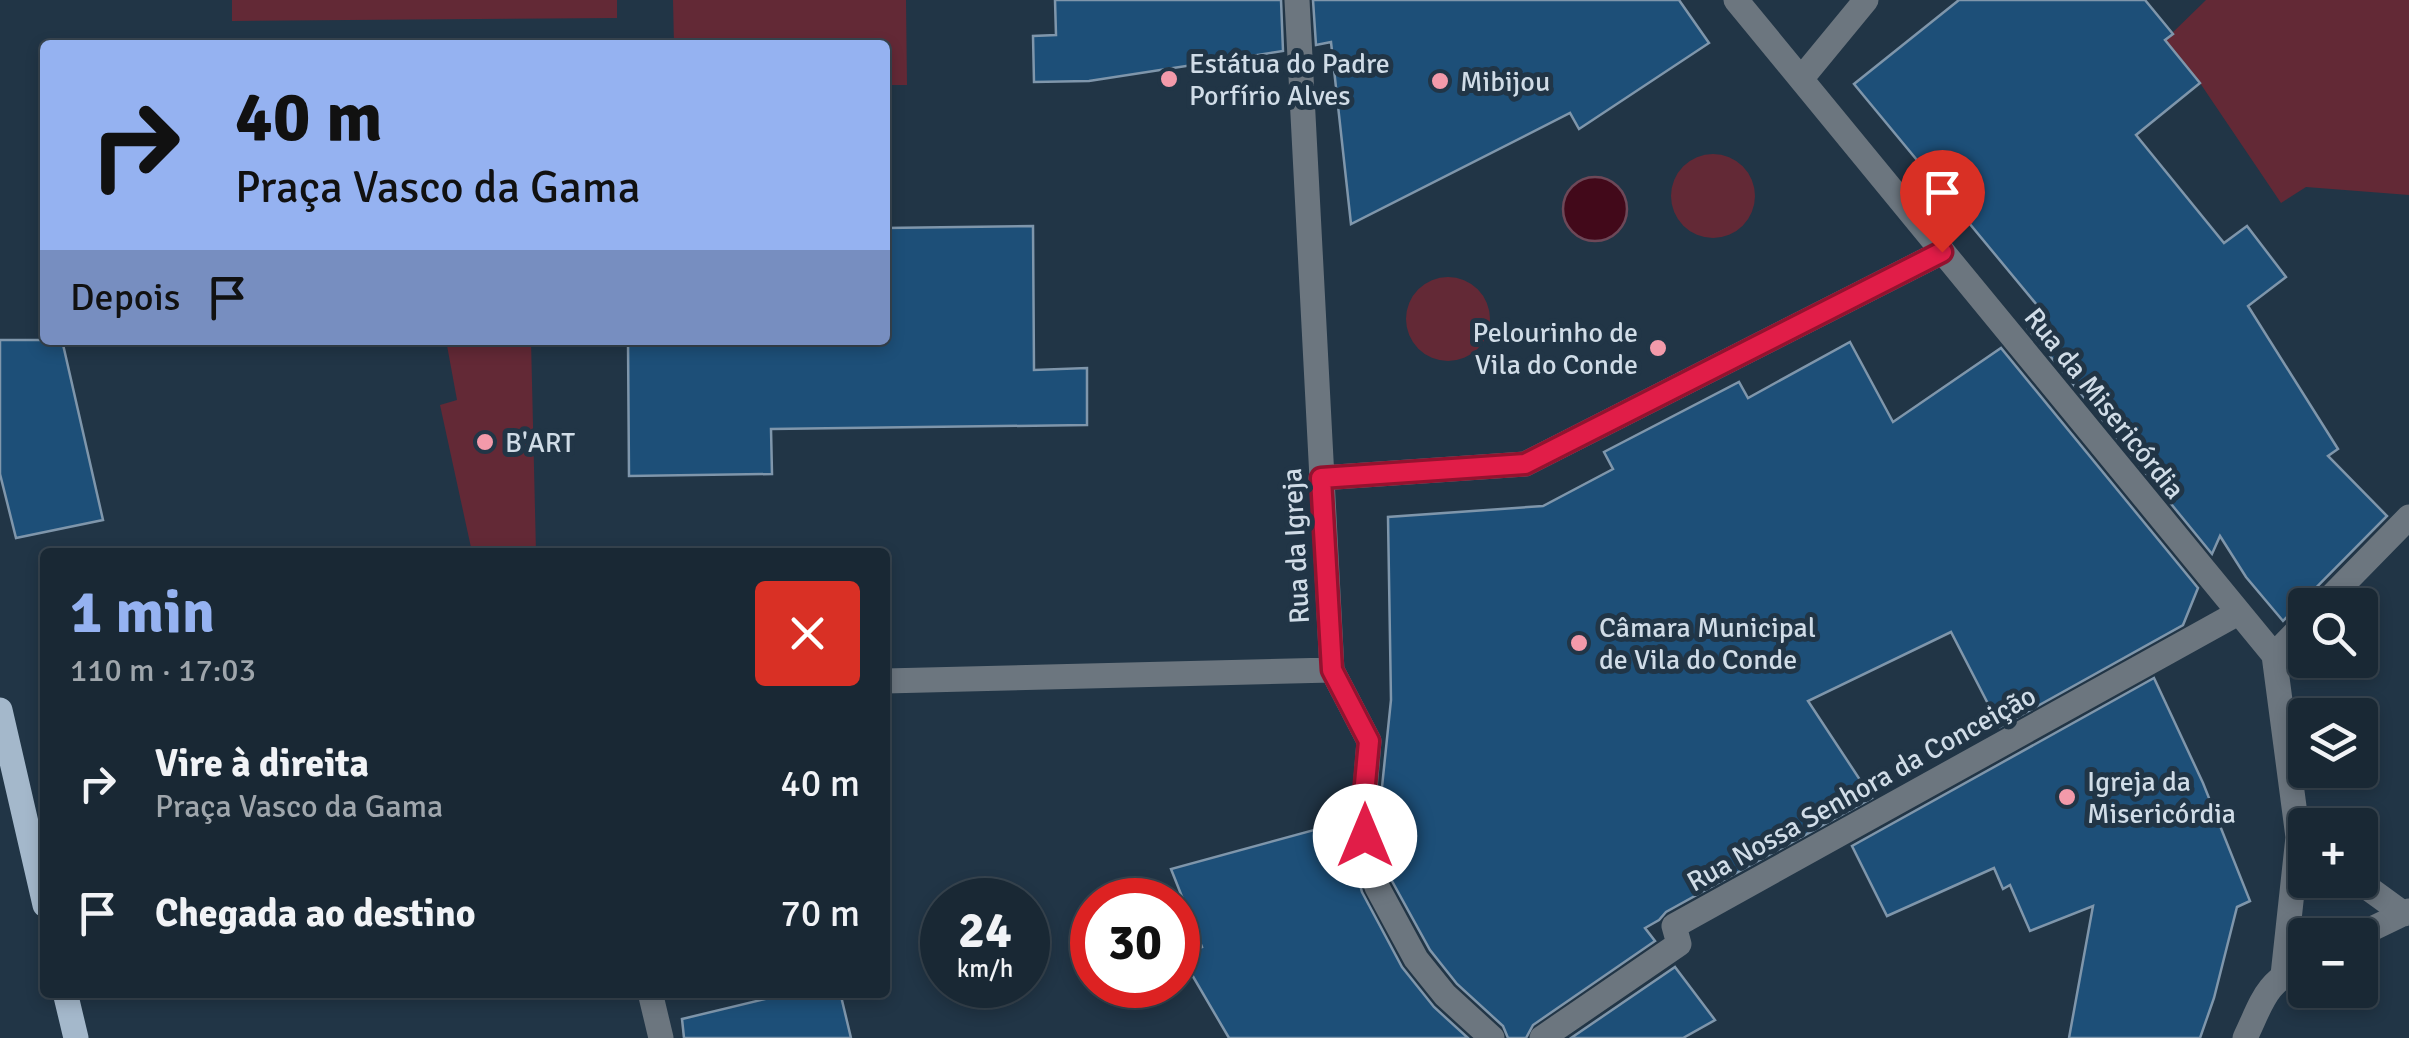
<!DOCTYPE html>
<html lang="pt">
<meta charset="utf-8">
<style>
body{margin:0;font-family:Signika,sans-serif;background:#263440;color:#f1f3f6;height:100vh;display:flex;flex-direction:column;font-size:38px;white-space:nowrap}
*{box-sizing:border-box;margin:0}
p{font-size:32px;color:#9fa6ac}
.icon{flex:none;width:55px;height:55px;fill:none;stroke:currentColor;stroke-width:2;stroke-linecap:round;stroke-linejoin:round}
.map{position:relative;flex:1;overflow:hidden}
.side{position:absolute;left:40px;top:548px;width:850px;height:450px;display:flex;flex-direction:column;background:#192834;border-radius:10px;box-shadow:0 5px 15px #0003,0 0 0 2px #37444f}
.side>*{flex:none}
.hud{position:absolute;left:40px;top:40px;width:850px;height:305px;border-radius:10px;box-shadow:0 5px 15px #0003,0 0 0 2px #37444f;background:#95b2f1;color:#111;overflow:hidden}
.controls{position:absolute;left:2288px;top:588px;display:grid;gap:20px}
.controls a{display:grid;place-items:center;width:90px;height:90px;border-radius:10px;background:#192834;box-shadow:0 5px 15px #0003,0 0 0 2px #37444f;font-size:50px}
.speed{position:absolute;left:920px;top:878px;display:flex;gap:20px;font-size:50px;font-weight:700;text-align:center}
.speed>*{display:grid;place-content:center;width:130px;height:130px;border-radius:50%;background:#192834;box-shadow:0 5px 15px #0003,0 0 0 2px #37444f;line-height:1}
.speed small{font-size:25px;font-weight:400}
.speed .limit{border:15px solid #d22;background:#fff;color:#111}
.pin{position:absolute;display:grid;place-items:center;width:85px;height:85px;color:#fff;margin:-102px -42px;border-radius:50% 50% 50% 0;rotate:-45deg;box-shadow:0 0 10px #0007}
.pin .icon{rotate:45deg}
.me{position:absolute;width:110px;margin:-55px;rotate:0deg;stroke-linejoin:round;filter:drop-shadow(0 0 8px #0008)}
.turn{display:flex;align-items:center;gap:35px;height:210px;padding:0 30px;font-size:45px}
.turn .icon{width:130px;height:130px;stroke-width:2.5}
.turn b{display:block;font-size:70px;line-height:85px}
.then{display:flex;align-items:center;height:95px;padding:0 30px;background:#0003;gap:20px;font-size:38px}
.round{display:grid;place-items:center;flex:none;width:105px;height:105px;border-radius:10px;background:#263440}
.overview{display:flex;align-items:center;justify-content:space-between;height:170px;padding:0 30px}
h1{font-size:60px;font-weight:700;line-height:75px;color:#95b2f1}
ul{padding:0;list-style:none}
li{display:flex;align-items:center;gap:30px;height:130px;padding:0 30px}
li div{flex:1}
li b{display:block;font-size:38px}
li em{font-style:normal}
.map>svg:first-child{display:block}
.green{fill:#632936}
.water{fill:#42091a;stroke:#6d4858;stroke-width:2.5}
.building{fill:#1d4f78;stroke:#7f96ab;stroke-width:2.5}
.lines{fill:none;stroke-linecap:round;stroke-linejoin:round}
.minor{stroke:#6c767f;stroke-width:25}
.major{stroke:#a4b8cb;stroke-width:25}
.route-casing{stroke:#92132f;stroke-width:25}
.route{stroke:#e11d48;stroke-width:18}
.poi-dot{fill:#f39aaa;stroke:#213546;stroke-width:4}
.labels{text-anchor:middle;stroke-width:10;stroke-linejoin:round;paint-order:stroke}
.poi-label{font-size:28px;fill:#d0dce7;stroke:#213546;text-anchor:start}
.street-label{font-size:28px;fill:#d0dce7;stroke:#213546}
</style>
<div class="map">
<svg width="2409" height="1038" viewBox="0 0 2409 1038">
<rect width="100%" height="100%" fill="#213546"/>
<path class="green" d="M 232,0 L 617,0 L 617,18 L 232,21 Z
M 673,0 L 906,0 L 907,85 L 885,85 L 885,45 L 674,45 Z
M 2206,0 L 2409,0 L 2409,195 L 2306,187 L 2281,203 L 2200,83 L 2165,40 Z
M1671 196a42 42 0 1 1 84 0a42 42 0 1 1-84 0Z
M1406 319a42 42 0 1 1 84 0a42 42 0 1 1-84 0Z
M 446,340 L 531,340 L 536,552 L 472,552 L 440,405 L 457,400 Z"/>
<path class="water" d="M1563 209a32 32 0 1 1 64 0a32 32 0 1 1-64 0Z"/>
<path class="building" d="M 1055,0 L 1281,0 L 1283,51 L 1089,81 L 1034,82 L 1033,36 L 1056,35 Z
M 1313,0 L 1679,0 L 1709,43 L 1579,129 L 1570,113 L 1351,224 L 1331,42 L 1316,45 Z
M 1959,0 L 2145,0 L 2173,34 L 2165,40 L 2200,83 L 2136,135 L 2224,243 L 2247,226 L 2286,277 L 2248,306 L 2338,449 L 2328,456 L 2387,516 L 2283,621 L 2246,577 L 2220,536 L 2212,554 L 2028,329 L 2046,316 L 1854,84 Z
M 1033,226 L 1034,370 L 1087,368 L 1087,425 L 771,429 L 772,474 L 629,476 L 628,340 L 885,340 L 885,228 Z
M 0,340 L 62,340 L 103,520 L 16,538 L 0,474 Z
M 1850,342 L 1893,422 L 2001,348 L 2198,588 L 2183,625 L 2000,727 L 1951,632 L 1808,701 L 1872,798 L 1666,912 L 1659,920 L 1645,928 L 1655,941 L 1533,1025 L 1526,1038 L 1508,1038 L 1503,1026 L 1457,984 L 1430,950 L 1392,881 L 1384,853 L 1379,816 L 1391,700 L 1388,517 L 1543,506 L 1613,469 L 1604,452 L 1739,382 L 1748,398 Z
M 2154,678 L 2203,783 L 2250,901 L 2237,907 L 2214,998 L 2200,1038 L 2069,1038 L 2093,906 L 2030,931 L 2010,885 L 2003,889 L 1994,868 L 1887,916 L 1852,846 Z
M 1347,821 L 1352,858 L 1362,892 L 1402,967 L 1434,1007 L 1468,1038 L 1229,1038 L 1181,956 L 1202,947 L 1171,869 Z
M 1675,967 L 1715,1020 L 1683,1038 L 1571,1038 Z
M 794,992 L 840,992 L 851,1038 L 684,1038 L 682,1019 Z"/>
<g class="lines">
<path class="minor" d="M 1297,0 L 1332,670 L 1369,741 L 1363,816 L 1368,856 L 1377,887 L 1416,959 L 1445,995 L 1492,1038
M 1736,0 L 2274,655 L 2298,837 L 2283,975
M 1801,79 L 1866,0
M 1321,478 L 1525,464 L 1942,252
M 2323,605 L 2409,517
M 2274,655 L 2305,623
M 885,681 L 1332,670
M 2357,880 L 2404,914
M 2359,935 L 2409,911
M 650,992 L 661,1038
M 1542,1038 L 1679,944 L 1674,926 L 2238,613
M 2245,1038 C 2264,998 2264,985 2305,962"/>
<path class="major" d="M 0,710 L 45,905
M 65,992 L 76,1038"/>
</g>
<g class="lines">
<defs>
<path id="route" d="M 1365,836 L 1362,816 L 1369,741 L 1332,670 L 1321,478 L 1525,464 L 1942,252"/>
</defs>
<use href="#route" class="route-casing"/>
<use href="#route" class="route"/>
</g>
<g class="poi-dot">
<circle cx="1169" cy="79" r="10"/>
<circle cx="1440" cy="81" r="10"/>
<circle cx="1658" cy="348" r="10"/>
<circle cx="485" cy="442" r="10"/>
<circle cx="1579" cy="643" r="10"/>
<circle cx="2067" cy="797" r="10"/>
</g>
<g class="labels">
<g class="poi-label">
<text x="1189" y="73">Estátua do Padre<tspan x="1189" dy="32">Porfírio Alves</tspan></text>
<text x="1460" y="91">Mibijou</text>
<text x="1638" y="342" text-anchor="end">Pelourinho de<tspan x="1638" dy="32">Vila do Conde</tspan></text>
<text x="505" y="452">B'ART</text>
<text x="1599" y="637">Câmara Municipal<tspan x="1599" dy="32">de Vila do Conde</tspan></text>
<text x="2087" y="791">Igreja da<tspan x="2087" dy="32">Misericórdia</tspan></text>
</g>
<g class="street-label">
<text transform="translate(2105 403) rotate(51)" y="10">Rua da Misericórdia</text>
<text transform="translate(1295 546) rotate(-93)" y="10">Rua da Igreja</text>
<text transform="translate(1861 788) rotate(-29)" y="10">Rua Nossa Senhora da Conceição</text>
</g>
</g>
</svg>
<div class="controls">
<a><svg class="icon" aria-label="search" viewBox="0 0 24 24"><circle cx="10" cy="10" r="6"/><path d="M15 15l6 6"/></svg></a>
<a><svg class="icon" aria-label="layers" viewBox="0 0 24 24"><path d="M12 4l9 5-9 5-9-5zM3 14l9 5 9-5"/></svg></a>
<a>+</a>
<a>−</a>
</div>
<div class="speed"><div>24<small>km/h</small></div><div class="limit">30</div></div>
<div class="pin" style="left:1942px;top:252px;background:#d93025"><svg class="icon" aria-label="arrive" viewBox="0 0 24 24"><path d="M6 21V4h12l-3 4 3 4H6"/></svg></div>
<svg class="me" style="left:1365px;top:836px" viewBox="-20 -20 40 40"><circle r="19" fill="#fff"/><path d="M0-13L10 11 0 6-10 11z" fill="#e11d48"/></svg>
<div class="hud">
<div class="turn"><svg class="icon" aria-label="right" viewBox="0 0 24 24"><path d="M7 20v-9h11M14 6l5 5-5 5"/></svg><div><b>40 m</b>Praça Vasco da Gama</div></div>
<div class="then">Depois<svg class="icon" aria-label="arrive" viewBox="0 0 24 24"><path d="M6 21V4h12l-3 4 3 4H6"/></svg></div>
</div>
<section class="side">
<div class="overview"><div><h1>1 min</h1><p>110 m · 17:03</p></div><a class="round" style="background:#d93025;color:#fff"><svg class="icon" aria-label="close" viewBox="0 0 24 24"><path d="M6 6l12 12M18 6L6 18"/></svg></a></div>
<ul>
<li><svg class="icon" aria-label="right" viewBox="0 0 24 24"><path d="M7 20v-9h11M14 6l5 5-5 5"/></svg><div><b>Vire à direita</b><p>Praça Vasco da Gama</p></div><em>40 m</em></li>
<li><svg class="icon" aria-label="arrive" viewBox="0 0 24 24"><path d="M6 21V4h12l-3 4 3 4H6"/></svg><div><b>Chegada ao destino</b></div><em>70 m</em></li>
</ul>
</section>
</div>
